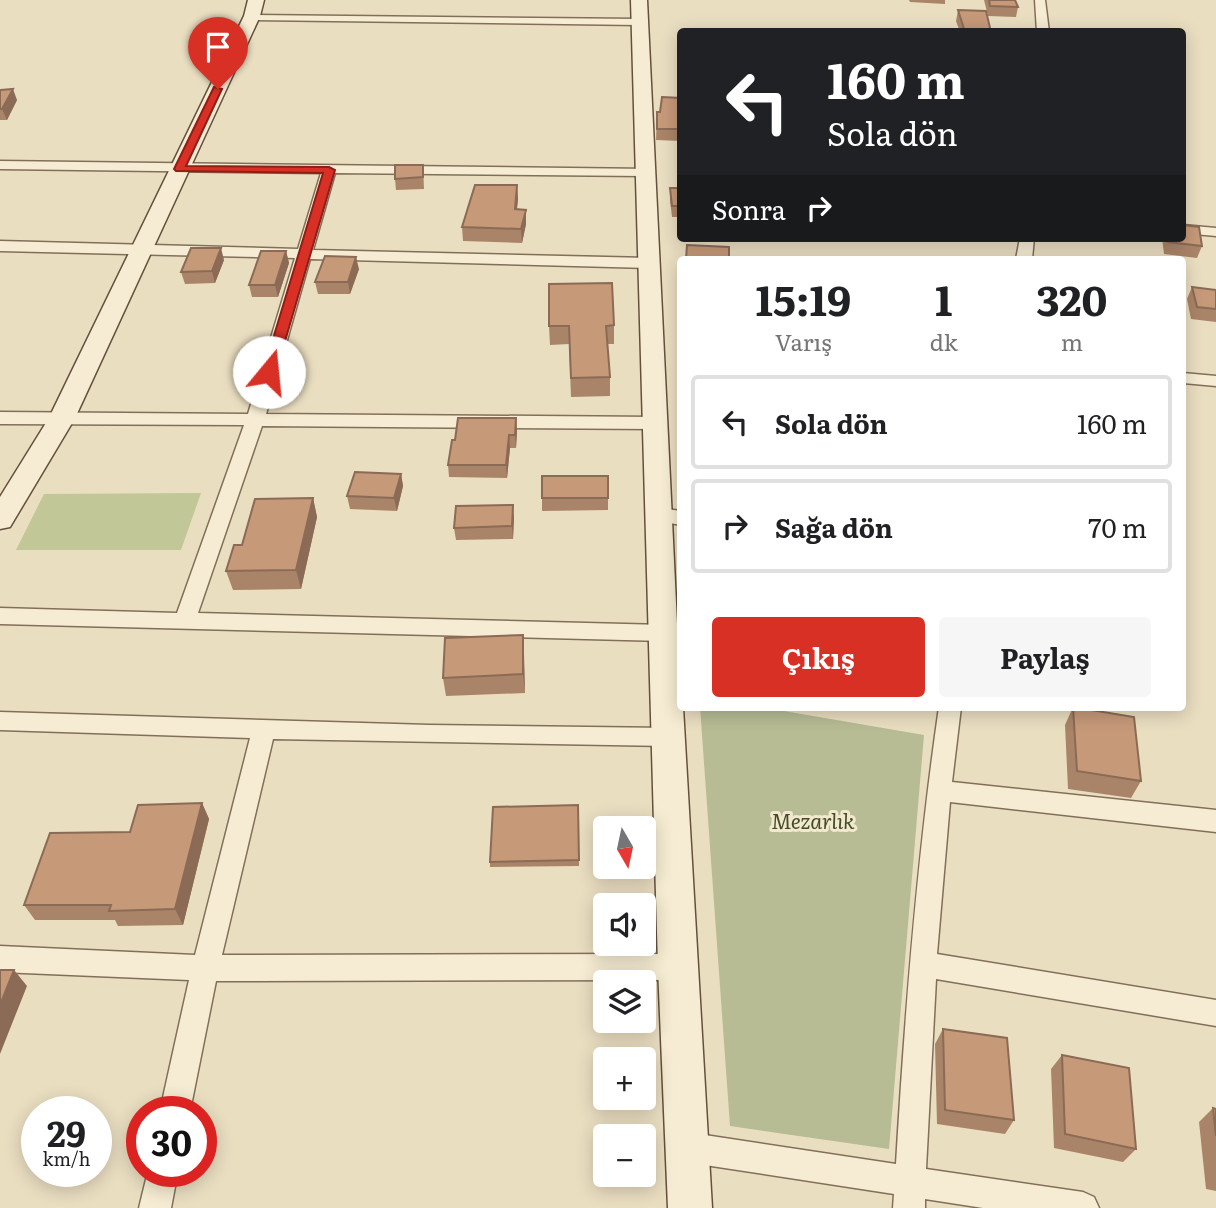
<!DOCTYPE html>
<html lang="tr">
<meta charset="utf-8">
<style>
body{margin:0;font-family:Literata,serif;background:#f6f6f6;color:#202124;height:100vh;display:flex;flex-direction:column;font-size:26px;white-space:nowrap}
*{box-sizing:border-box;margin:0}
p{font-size:23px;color:#757577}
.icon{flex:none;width:38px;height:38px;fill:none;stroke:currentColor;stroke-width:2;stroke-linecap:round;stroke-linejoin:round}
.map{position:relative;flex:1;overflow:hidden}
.panel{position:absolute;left:677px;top:256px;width:509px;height:455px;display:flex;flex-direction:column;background:#fff;border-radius:7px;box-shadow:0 4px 18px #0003}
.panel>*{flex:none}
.banner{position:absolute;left:677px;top:28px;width:509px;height:214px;border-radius:7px;box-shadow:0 4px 18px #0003;background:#202124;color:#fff;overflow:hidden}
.needle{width:46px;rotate:171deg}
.buttons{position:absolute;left:593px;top:816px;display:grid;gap:14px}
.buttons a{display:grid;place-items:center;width:63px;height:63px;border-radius:7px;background:#fff;box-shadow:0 4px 18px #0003;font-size:35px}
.speed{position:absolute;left:21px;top:1096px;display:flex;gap:14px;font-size:35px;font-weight:700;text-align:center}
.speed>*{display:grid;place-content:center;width:91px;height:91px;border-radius:50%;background:#fff;box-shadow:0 4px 18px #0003;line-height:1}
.speed small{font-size:18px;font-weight:400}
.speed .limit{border:10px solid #d22;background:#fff;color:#111}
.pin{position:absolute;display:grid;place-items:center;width:60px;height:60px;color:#fff;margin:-72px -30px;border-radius:50% 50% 50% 0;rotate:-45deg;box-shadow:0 0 7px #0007}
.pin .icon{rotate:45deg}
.me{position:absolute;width:77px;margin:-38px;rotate:17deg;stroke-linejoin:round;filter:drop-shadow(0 0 5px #0008)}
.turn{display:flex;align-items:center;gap:24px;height:147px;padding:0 35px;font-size:32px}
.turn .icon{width:91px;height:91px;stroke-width:2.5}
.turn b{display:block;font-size:49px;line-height:60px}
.then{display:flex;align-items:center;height:66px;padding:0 35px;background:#0003;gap:14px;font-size:26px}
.eta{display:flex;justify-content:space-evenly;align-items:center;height:119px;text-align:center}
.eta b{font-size:42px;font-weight:700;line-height:49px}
.action{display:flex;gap:14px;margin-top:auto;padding:14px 35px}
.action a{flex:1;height:80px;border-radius:7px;background:#d93025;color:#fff;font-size:28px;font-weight:700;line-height:80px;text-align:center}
.action a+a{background:#f6f6f6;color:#202124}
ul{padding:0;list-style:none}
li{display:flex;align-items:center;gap:21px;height:94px;margin:0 14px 10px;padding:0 21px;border:4px solid #e0e0e0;border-radius:7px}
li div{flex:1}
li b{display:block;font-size:26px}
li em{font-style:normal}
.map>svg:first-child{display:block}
.green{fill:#c1c796}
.cemetery{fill:#b7bc95}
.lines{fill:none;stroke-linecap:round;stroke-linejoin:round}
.street-casing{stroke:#826f5a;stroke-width:3}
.secondary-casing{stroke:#64513d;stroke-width:3}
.street{fill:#f6ecd3;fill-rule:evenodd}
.secondary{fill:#f6ecd3;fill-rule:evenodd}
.wall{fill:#aa8468}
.shaded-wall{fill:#8b6b55}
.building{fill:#c69979;stroke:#8b6b55;stroke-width:2}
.route{fill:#d93025;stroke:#8d1f18;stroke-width:2}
.labels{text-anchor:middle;stroke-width:6;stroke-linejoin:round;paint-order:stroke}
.park-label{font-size:21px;font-style:italic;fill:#434e25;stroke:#f2e8d0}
</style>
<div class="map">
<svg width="1216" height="1208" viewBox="0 0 1216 1208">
<rect width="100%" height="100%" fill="#eadec1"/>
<path class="green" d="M 201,493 L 181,550 L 16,550 L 44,494 Z"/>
<path class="cemetery" d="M 700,707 L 760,707 L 924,735 L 889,1149 L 730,1126 Z"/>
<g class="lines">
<defs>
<path id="street" d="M 1035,0 L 1045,0 L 1049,32 L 1037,32 Z
M 252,15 L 639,19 L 645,22 L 639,25 L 248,20 L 246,18 Z
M 0,161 L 650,169 L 652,172 L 645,176 L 335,173 L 313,250 L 649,258 L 657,263 L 649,268 L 310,259 L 266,414 L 655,417 L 664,423 L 655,429 L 262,426 L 198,613 L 664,625 L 672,627 L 675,633 L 672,639 L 664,641 L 0,624 L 0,608 L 177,613 L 244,425 L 0,424 L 0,412 L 248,414 L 295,258 L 0,251 L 0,241 L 298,249 L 321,173 L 0,169 Z
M 1183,225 L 1216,228 L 1216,236 L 1183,233 Z
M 1020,238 L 1034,238 L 1032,259 L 1016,259 Z
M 1183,373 L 1216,376 L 1216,386 L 1183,383 Z
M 659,508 L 681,511 L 681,525 L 652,520 L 649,515 L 652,510 Z
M 939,707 L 961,707 L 952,782 L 1216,810 L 1216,832 L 950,802 L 937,954 L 1216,1000 L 1216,1026 L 936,979 L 926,1169 L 1083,1192 L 1094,1197 L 1099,1208 L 983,1208 L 925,1199 L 925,1208 L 893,1208 L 894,1194 L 685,1162 L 674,1158 L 670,1147 L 674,1136 L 685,1132 L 896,1164 C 905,1011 917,858 939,707 Z
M 0,712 L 429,725 L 668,728 L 676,730 L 680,737 L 676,744 L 668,746 L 273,739 L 222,955 L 677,954 L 687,958 L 691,967 L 687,976 L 677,980 L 216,981 L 190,1111 L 160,1111 L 189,980 L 0,972 L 0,946 L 195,955 L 250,738 L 0,730 Z
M 148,1171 L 178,1171 L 171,1208 L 139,1208 Z"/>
<path id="secondary" d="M 248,0 L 264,0 L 260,16 L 75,418 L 10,527 L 0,529 L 0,497 L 49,418 L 244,16 Z
M 631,0 L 647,0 L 681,707 L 683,707 L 712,1208 L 668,1208 L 658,967 Z"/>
</defs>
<use href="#street" class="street-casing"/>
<use href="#secondary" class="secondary-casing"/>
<use href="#street" class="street"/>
<use href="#secondary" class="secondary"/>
</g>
<path class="wall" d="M 909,0 L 945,0 L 945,4 L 910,2 Z
M 984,0 L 1015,0 L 1018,7 L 1016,17 L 988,16 Z
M 958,10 L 991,32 L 960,32 L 956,21 Z
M 0,90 L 17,100 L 7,120 L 0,120 Z
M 681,98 L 681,141 L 656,140 L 657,112 L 660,112 Z
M 423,165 L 424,189 L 396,190 L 395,179 Z
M 517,185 L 518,199 L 517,210 L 526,224 L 522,243 L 463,241 L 462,227 Z
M 670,188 L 681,188 L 681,217 L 672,217 L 670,200 Z
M 1162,238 L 1183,238 L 1202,246 L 1197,258 L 1164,254 Z
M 286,251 L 289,263 L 278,297 L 252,297 L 249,285 Z
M 224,260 L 215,283 L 185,284 L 181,272 Z
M 359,269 L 350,294 L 318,294 L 315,282 Z
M 1192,287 L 1216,290 L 1216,322 L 1191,319 L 1187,299 Z
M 614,325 L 614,344 L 607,344 L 610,377 L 610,396 L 571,397 L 569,344 L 550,345 L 549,326 Z
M 516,418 L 517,431 L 516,448 L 510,448 L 507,478 L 449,477 L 448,465 L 455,440 Z
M 401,474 L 403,486 L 397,511 L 350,509 L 347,496 Z
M 608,476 L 608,510 L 542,511 L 542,498 Z
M 313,498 L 317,517 L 301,589 L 233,590 L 226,571 L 242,545 Z
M 514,517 L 513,539 L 456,540 L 454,528 Z
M 523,635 L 525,693 L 446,696 L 443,678 Z
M 1073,707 L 1141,781 L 1131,798 L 1068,789 L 1065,725 Z
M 202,803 L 209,819 L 183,925 L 118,926 L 115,920 L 35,920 L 24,905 L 130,832 Z
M 578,805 L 579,866 L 490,867 L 490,862 Z
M 943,1029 L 1014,1120 L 1005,1134 L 937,1124 L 935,1044 Z
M 1062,1055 L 1136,1149 L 1123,1162 L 1054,1148 L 1051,1069 Z
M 1213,1108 L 1216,1109 L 1216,1191 L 1206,1189 L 1199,1122 Z"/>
<path class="shaded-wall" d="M 13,89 L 17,100 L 7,120 L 2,109 Z
M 517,185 L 518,199 L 515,223 L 515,209 Z
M 526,210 L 526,224 L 522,243 L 521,229 Z
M 221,248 L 224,260 L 215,283 L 212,271 Z
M 286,251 L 289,263 L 278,297 L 275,285 Z
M 356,257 L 359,269 L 350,294 L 348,282 Z
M 516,418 L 517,431 L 516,448 L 515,435 Z
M 509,435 L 510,448 L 507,478 L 506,465 Z
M 401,474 L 403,486 L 397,511 L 394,498 Z
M 313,498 L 317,517 L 301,589 L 296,570 Z
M 513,505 L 514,517 L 513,539 L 512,526 Z
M 523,635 L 524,653 L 525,693 L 523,674 Z
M 202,803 L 209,819 L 183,925 L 175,909 Z
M 14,970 L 27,986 L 0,1054 L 0,1005 Z"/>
<path class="building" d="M 989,0 L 1015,0 L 1018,7 L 990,6 Z
M 958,10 L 986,11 L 991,32 L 965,32 Z
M 13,89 L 2,109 L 0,109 L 0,90 Z
M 662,97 L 681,98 L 681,129 L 657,129 L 657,112 L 660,112 Z
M 395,165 L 423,165 L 423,177 L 395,179 Z
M 475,185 L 517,185 L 515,209 L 526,210 L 521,229 L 462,227 Z
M 670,188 L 681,188 L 681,206 L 672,206 Z
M 1183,225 L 1199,227 L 1202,246 L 1168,242 L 1168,238 L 1183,238 Z
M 687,245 L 729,247 L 729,259 L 686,259 Z
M 191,248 L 221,248 L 212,271 L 181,272 Z
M 261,251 L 286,251 L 275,285 L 249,285 Z
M 325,256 L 356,257 L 348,282 L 315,282 Z
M 612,283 L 614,325 L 606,326 L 610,377 L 571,378 L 569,326 L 549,326 L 549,284 Z
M 1192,287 L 1216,290 L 1216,309 L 1197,307 Z
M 458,418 L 516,418 L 515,435 L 509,435 L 506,465 L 448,465 L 452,440 L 455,440 Z
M 355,472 L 401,474 L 394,498 L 347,496 Z
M 542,476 L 608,476 L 608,498 L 542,498 Z
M 313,498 L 296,570 L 226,571 L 234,545 L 242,545 L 255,499 Z
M 513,505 L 512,526 L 454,528 L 456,506 Z
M 523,635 L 523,674 L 443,678 L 445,638 Z
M 1073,707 L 1134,717 L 1141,781 L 1077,771 Z
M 202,803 L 175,909 L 109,911 L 111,905 L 24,905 L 50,833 L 130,832 L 138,805 Z
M 578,805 L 579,860 L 490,862 L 493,807 Z
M 0,970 L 14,970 L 0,1005 Z
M 943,1029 L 1007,1038 L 1014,1120 L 945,1110 Z
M 1062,1055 L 1129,1068 L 1136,1149 L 1065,1134 Z
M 1213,1108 L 1216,1109 L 1216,1136 Z"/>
<path class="route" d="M 214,87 L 222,89 L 186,166 L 329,167 L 335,170 L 276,372 L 269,376 L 263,372 L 323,173 L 176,171 L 174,169 Z"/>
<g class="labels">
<g class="park-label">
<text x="813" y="829">Mezarlık</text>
</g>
</g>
</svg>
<div class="buttons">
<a><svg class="needle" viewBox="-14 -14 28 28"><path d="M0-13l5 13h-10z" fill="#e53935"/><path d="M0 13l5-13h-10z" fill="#757577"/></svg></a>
<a><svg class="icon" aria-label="sound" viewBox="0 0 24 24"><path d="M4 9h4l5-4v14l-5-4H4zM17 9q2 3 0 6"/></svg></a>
<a><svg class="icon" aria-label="layers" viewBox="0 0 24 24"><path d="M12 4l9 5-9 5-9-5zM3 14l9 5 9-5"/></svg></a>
<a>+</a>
<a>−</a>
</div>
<div class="speed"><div>29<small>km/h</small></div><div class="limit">30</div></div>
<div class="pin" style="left:218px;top:89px;background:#d93025"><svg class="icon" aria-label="arrive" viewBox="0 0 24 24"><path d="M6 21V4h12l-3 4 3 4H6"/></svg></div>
<svg class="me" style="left:269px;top:372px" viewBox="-20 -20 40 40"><circle r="19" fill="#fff"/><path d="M0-13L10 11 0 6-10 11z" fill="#d93025"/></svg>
<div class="banner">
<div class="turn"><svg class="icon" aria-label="left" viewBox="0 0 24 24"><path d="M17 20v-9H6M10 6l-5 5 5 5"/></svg><div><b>160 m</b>Sola dön</div></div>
<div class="then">Sonra<svg class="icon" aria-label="right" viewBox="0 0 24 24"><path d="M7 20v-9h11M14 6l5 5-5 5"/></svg></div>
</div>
<section class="panel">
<div class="eta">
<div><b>15:19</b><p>Varış</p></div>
<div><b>1</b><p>dk</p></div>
<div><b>320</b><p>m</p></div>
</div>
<ul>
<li><svg class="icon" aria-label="left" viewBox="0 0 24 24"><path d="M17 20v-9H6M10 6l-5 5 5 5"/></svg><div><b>Sola dön</b></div><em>160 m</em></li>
<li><svg class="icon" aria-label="right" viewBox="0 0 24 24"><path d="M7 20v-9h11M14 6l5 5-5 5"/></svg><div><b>Sağa dön</b></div><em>70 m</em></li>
</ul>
<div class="action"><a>Çıkış</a><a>Paylaş</a></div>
</section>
</div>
